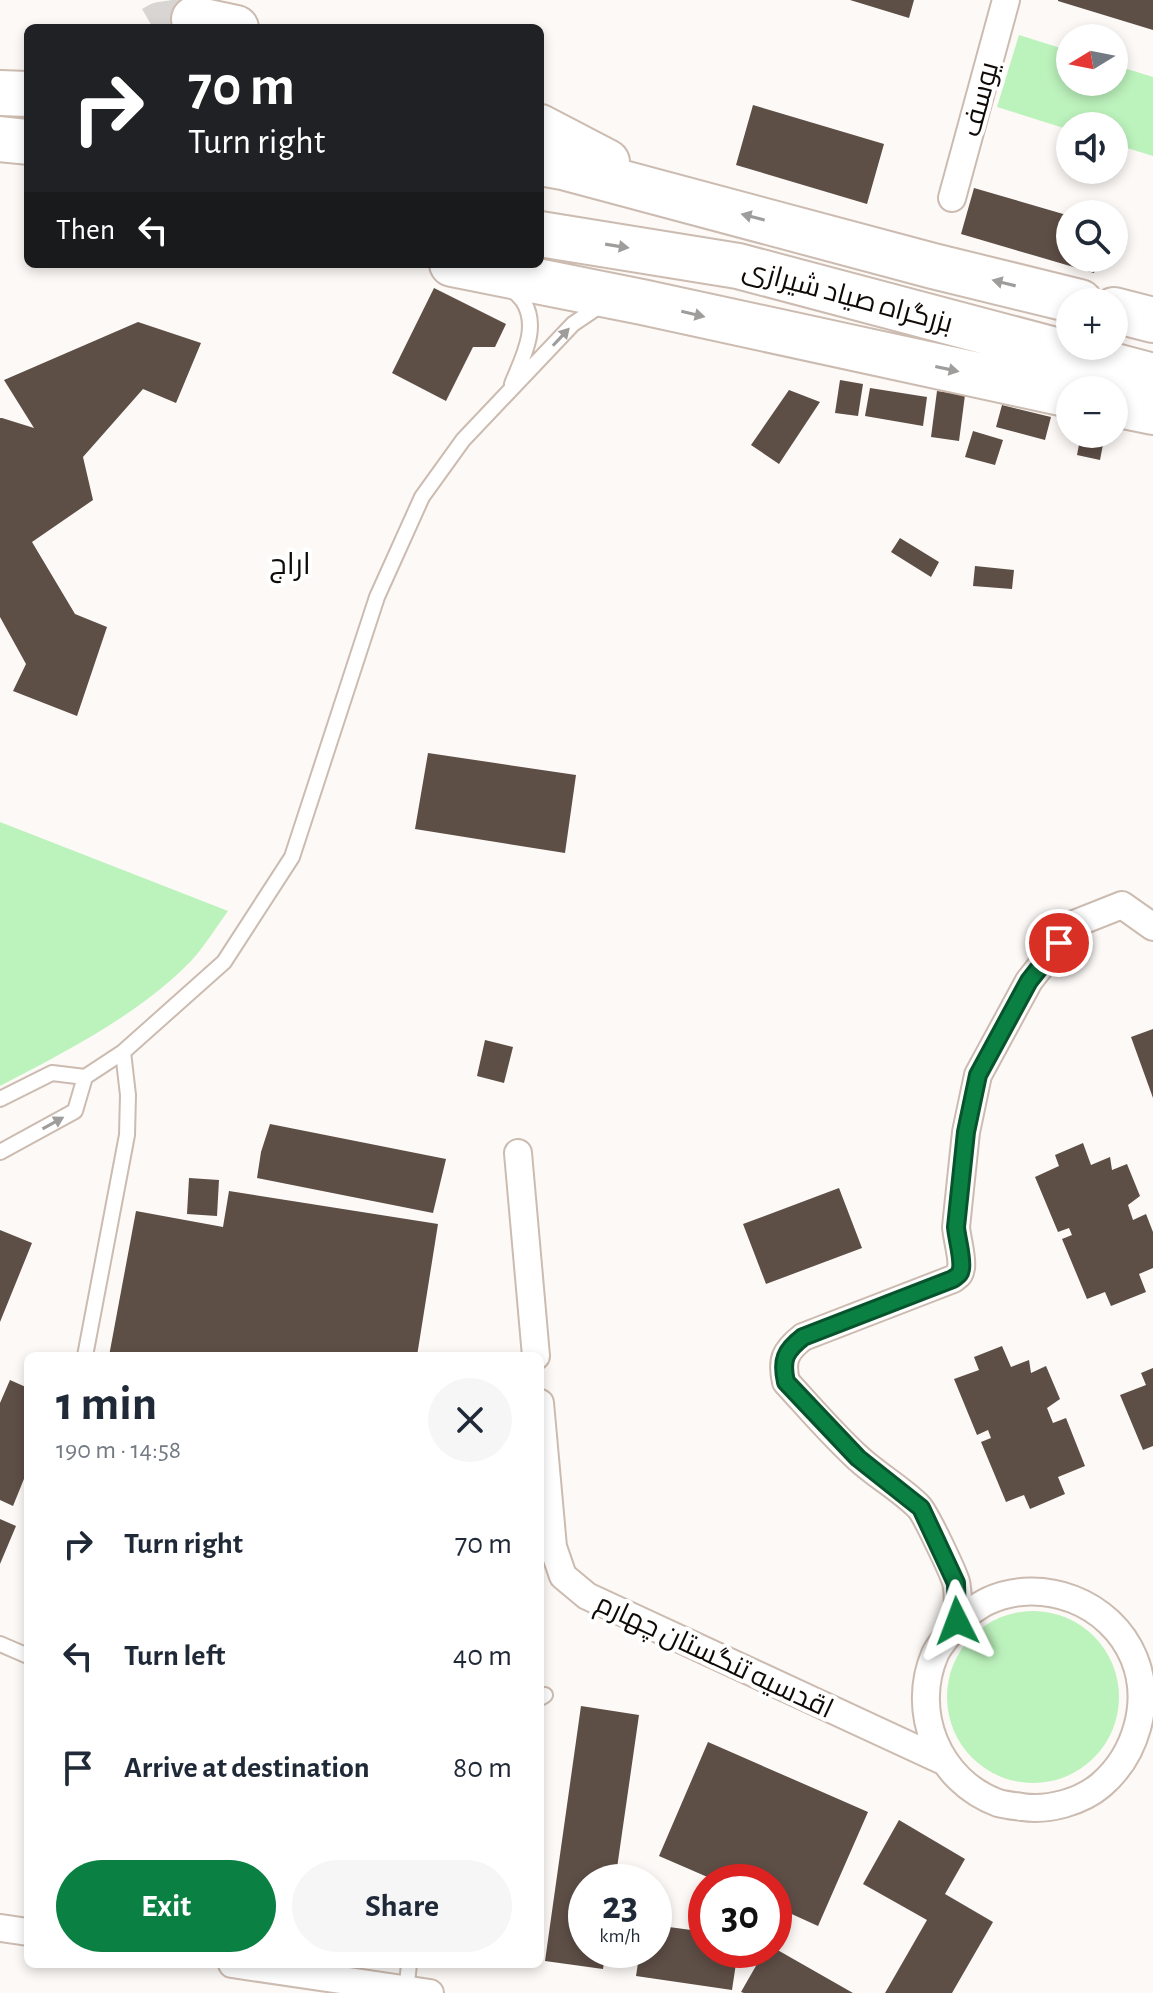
<!DOCTYPE html>
<meta charset="utf-8">
<style>
body{margin:0;font-family:"Alegreya Sans",Cairo,sans-serif;background:#f6f6f7;color:#1f2937;height:100vh;display:flex;flex-direction:column;font-size:30px;white-space:nowrap}
*{box-sizing:border-box;margin:0}
p{font-size:26px;color:#747a83}
.icon{flex:none;width:44px;height:44px;fill:none;stroke:currentColor;stroke-width:2;stroke-linecap:round;stroke-linejoin:round}
.map{position:relative;flex:1;overflow:hidden}
.drawer{position:absolute;left:24px;top:1352px;width:520px;height:616px;display:flex;flex-direction:column;background:#fff;border-radius:12px;box-shadow:0 4px 12px #0003}
.drawer>*{flex:none}
.banner{position:absolute;left:24px;top:24px;width:520px;height:244px;border-radius:12px;box-shadow:0 4px 12px #0003;background:#202124;color:#fff;overflow:hidden}
.needle{width:52px;rotate:260deg}
.fabs{position:absolute;left:1056px;top:24px;display:grid;gap:16px}
.fabs a{display:grid;place-items:center;width:72px;height:72px;border-radius:50%;background:#fff;box-shadow:0 4px 12px #0003;font-size:40px}
.speed{position:absolute;left:568px;top:1864px;display:flex;gap:16px;font-size:40px;font-weight:700;text-align:center}
.speed>*{display:grid;place-content:center;width:104px;height:104px;border-radius:50%;background:#fff;box-shadow:0 4px 12px #0003;line-height:1}
.speed small{font-size:20px;font-weight:400}
.speed .limit{border:12px solid #d22;background:#fff;color:#111}
.pin{position:absolute;display:grid;place-items:center;width:68px;height:68px;color:#fff;margin:-34px;border:4px solid #fff;border-radius:50%;box-shadow:0 2px 8px #0007}
.me{position:absolute;width:88px;margin:-44px;rotate:357deg;stroke-linejoin:round;filter:drop-shadow(0 0 6px #0008)}
.turn{display:flex;align-items:center;gap:28px;height:168px;padding:0 32px;font-size:36px}
.turn .icon{width:104px;height:104px;stroke-width:2.5}
.turn b{display:block;font-size:56px;line-height:68px}
.then{display:flex;align-items:center;height:76px;padding:0 32px;background:#0003;gap:16px;font-size:30px}
.round{display:grid;place-items:center;flex:none;width:84px;height:84px;border-radius:42px;background:#f6f6f7}
.headline{display:flex;align-items:center;justify-content:space-between;height:136px;padding:0 32px}
h1{font-size:48px;font-weight:700;line-height:60px}
.primary-button{display:flex;gap:16px;margin-top:auto;padding:16px 32px}
.primary-button a{flex:1;height:92px;border-radius:48px;background:#0b8043;color:#fff;font-size:32px;font-weight:700;line-height:92px;text-align:center}
.primary-button a+a{background:#f6f6f7;color:#1f2937}
ul{padding:0;list-style:none}
li{display:flex;align-items:center;gap:24px;height:112px;padding:0 32px}
li div{flex:1}
li b{display:block;font-size:30px}
li em{font-style:normal}
.map>svg:first-child{display:block}
.green{fill:#bcf2bc}
.building{fill:#5d4e46}
.lines{fill:none;stroke-linecap:round;stroke-linejoin:round}
.trunk-tunnel{stroke:#d9d5d2;stroke-width:44;stroke-dasharray:44 22;stroke-linecap:butt}
.service-casing{stroke:#ccbbb0;stroke-width:18}
.minor-casing{stroke:#ccbbb0;stroke-width:30}
.trunk-casing{stroke:#ccbbb0;stroke-width:48}
.service{stroke:#fff;stroke-width:14}
.minor{stroke:#fff;stroke-width:26}
.trunk{stroke:#fff;stroke-width:44}
.oneway{fill:#9f9d9c}
.route-casing{stroke:#07532c;stroke-width:20}
.route{stroke:#0b8043;stroke-width:14}
.labels{text-anchor:middle;stroke-width:8;stroke-linejoin:round;paint-order:stroke}
.street-label{font-size:28px;fill:#100a07;stroke:#fff}
.neighbourhood-label{font-size:30px;fill:#100a07;stroke:#fff}
</style>
<div class="map">
<svg width="1153" height="1993" viewBox="0 0 1153 1993">
<rect width="100%" height="100%" fill="#fcf9f6"/>
<path class="green" d="M 1019,35 L 1070,51 L 1070,82 L 1114,82 L 1114,65 L 1153,77 L 1153,156 L 1114,144 L 1114,126 L 1070,126 L 1070,130 L 997,107 Z
M 0,822 L 228,911 C 216,927 205,946 191,961 C 140,1014 65,1052 0,1086 Z
M947 1697a86 86 0 1 1 172 0a86 86 0 1 1-172 0Z"/>
<path class="building" d="M 850,0 L 914,0 L 909,18 Z
M 1058,0 L 1153,0 L 1153,30 L 1058,1 Z
M 753,105 L 884,144 L 867,204 L 736,165 Z
M 974,188 L 1070,216 L 1070,258 L 1099,258 L 1094,273 L 961,234 Z
M 434,288 L 506,324 L 495,347 L 473,347 L 446,401 L 392,373 Z
M 138,322 L 201,343 L 176,403 L 143,389 L 83,457 L 93,500 L 32,542 L 75,614 L 107,627 L 77,716 L 13,691 L 26,664 L 0,617 L 0,418 L 2,418 L 34,428 L 4,380 Z
M 840,380 L 863,384 L 858,416 L 835,413 Z
M 870,388 L 927,397 L 923,426 L 865,416 Z
M 789,390 L 820,402 L 779,464 L 751,445 Z
M 937,391 L 965,395 L 959,441 L 931,437 Z
M 1002,405 L 1051,417 L 1045,440 L 996,427 Z
M 973,431 L 1003,440 L 995,465 L 965,457 Z
M 1081,434 L 1105,434 L 1100,460 L 1077,455 Z
M 900,538 L 939,562 L 931,577 L 891,552 Z
M 975,566 L 1014,570 L 1012,589 L 973,586 Z
M 428,753 L 576,775 L 565,853 L 415,829 Z
M 1153,1029 L 1153,1098 L 1131,1037 Z
M 485,1040 L 513,1047 L 504,1083 L 477,1076 Z
M 270,1124 L 446,1159 L 433,1213 L 257,1178 L 261,1152 Z
M 1083,1143 L 1091,1165 L 1110,1157 L 1112,1170 L 1127,1164 L 1140,1196 L 1128,1205 L 1133,1220 L 1146,1214 L 1153,1232 L 1153,1268 L 1139,1274 L 1146,1292 L 1111,1306 L 1105,1292 L 1087,1299 L 1062,1239 L 1072,1235 L 1069,1228 L 1058,1232 L 1035,1177 L 1059,1166 L 1055,1155 Z
M 189,1178 L 219,1180 L 217,1216 L 187,1214 Z
M 839,1188 L 862,1248 L 766,1284 L 743,1224 Z
M 229,1191 L 438,1224 L 417,1356 L 109,1356 L 136,1211 L 223,1227 Z
M 0,1230 L 32,1243 L 0,1322 Z
M 1002,1346 L 1011,1367 L 1029,1360 L 1031,1373 L 1046,1366 L 1060,1399 L 1047,1408 L 1053,1423 L 1066,1418 L 1085,1466 L 1058,1477 L 1065,1494 L 1030,1509 L 1024,1495 L 1006,1502 L 981,1442 L 991,1438 L 988,1430 L 977,1435 L 954,1379 L 979,1370 L 974,1357 Z
M 1153,1368 L 1153,1446 L 1143,1450 L 1120,1395 L 1146,1385 L 1141,1373 Z
M 10,1380 L 28,1388 L 28,1469 L 13,1506 L 0,1500 L 0,1403 Z
M 0,1519 L 16,1526 L 0,1564 Z
M 581,1706 L 639,1715 L 615,1882 L 586,1882 L 586,1950 L 606,1950 L 603,1969 L 545,1961 Z
M 708,1742 L 868,1812 L 818,1926 L 774,1906 L 774,1882 L 719,1882 L 659,1856 Z
M 899,1820 L 965,1859 L 945,1894 L 993,1922 L 952,1993 L 885,1993 L 927,1920 L 863,1884 Z
M 654,1925 L 706,1932 L 706,1950 L 738,1950 L 732,1990 L 636,1976 L 640,1950 L 654,1950 Z
M 774,1948 L 853,1993 L 744,1993 L 741,1992 L 765,1950 L 774,1950 Z"/>
<g class="lines">
<path class="trunk-tunnel" d="M 153,28 L 160,24 L 194,19"/>
<defs>
<path id="service" d="M 510,286 C 514,291 519,296 523,301 C 540,327 522,359 512,384
M 0,1099 L 52,1073 L 85,1077 L 123,1052 L 224,962 L 292,857 L 377,597 L 422,497 L 463,440 L 573,324 L 604,303
M 0,1152 L 75,1111 L 85,1077
M 85,1356 L 127,1135 L 128,1095 L 123,1052
M 0,1644 L 28,1656
M 540,1698 L 545,1695
M 406,1993 L 409,1964"/>
<path id="minor" d="M 952,198 L 1006,0
M 518,1153 L 536,1356
M 540,1403 L 553,1547 L 563,1576 L 587,1596 L 943,1761
M 957,1621 C 967,1615 977,1606 988,1601 C 1042,1576 1111,1602 1134,1658 C 1152,1702 1136,1755 1101,1785 C 1081,1802 1048,1811 1022,1807 C 1014,1806 1005,1805 998,1803 C 938,1781 910,1712 935,1654 C 940,1643 950,1634 956,1624 C 959,1617 958,1590 956,1582 C 953,1572 925,1512 918,1506 C 900,1488 876,1475 857,1457 C 832,1434 809,1407 786,1382 C 781,1360 785,1351 803,1337 L 953,1279 C 958,1275 960,1275 961,1268 C 963,1259 957,1239 956,1227 L 966,1132 L 978,1075 L 1029,981 L 1074,924 L 1122,905 L 1153,927
M 1,1928 L 28,1932
M 232,1964 L 430,1993"/>
<path id="trunk" d="M 194,19 L 236,28
M 0,93 L 28,94
M 540,127 L 607,162
M 0,139 L 28,142
M 540,163 L 563,167 L 933,266 L 1080,302
M 540,234 L 738,266 L 1153,376
M 452,264 L 642,302 L 1070,395
M 1114,310 L 1153,320
M 1114,404 L 1153,412"/>
</defs>
<use href="#service" class="service-casing"/>
<use href="#minor" class="minor-casing"/>
<use href="#trunk" class="trunk-casing"/>
<use href="#service" class="service"/>
<use href="#minor" class="minor"/>
<use href="#trunk" class="trunk"/>
</g>
<defs><path id="oneway-solid" d="M-6-.8H1V-3.2L6.5 0L1 3.2V.8H-6Z" transform="scale(2)"/></defs>
<g class="oneway">
<use href="#oneway-solid" transform="translate(753 217) rotate(-165)"/>
<use href="#oneway-solid" transform="translate(617 246) rotate(9)"/>
<use href="#oneway-solid" transform="translate(1004 283) rotate(-166)"/>
<use href="#oneway-solid" transform="translate(693 314) rotate(13)"/>
<use href="#oneway-solid" transform="translate(561 337) rotate(-47)"/>
<use href="#oneway-solid" transform="translate(947 369) rotate(12)"/>
<use href="#oneway-solid" transform="translate(53 1123) rotate(-29)"/>
</g>
<g class="lines">
<defs>
<path id="route" d="M 957,1621 L 956,1583 L 921,1508 L 858,1458 L 786,1382 C 781,1360 785,1351 803,1337 L 953,1279 C 958,1275 960,1275 961,1269 C 963,1259 957,1239 956,1227 L 966,1132 L 978,1075 L 1029,981 L 1059,943"/>
</defs>
<use href="#route" class="route-casing"/>
<use href="#route" class="route"/>
</g>
<g class="labels">
<g class="street-label">
<text transform="translate(979 99) rotate(-75)" y="10">یوسف</text>
<text transform="translate(848 295) rotate(15)" y="10">بزرگراه صیاد شیرازی</text>
<text transform="translate(715 1655) rotate(25)" y="10">اقدسیه تنگستان چهارم</text>
</g>
<g class="neighbourhood-label">
<text x="290" y="574">اراج</text>
</g>
</g>
</svg>
<div class="fabs">
<a><svg class="needle" viewBox="-14 -14 28 28"><path d="M0-13l5 13h-10z" fill="#e53935"/><path d="M0 13l5-13h-10z" fill="#747a83"/></svg></a>
<a><svg class="icon" aria-label="sound" viewBox="0 0 24 24"><path d="M4 9h4l5-4v14l-5-4H4zM17 9q2 3 0 6"/></svg></a>
<a><svg class="icon" aria-label="search" viewBox="0 0 24 24"><circle cx="10" cy="10" r="6"/><path d="M15 15l6 6"/></svg></a>
<a>+</a>
<a>−</a>
</div>
<div class="speed"><div>23<small>km/h</small></div><div class="limit">30</div></div>
<div class="pin" style="left:1059px;top:943px;background:#d93025"><svg class="icon" aria-label="arrive" viewBox="0 0 24 24"><path d="M6 21V4h12l-3 4 3 4H6"/></svg></div>
<svg class="me" style="left:957px;top:1621px" viewBox="-20 -20 40 40"><path d="M0-17L14 15 0 8-14 15z" fill="#0b8043" stroke="#fff" stroke-width="4"/></svg>
<div class="banner">
<div class="turn"><svg class="icon" aria-label="right" viewBox="0 0 24 24"><path d="M7 20v-9h11M14 6l5 5-5 5"/></svg><div><b>70 m</b>Turn right</div></div>
<div class="then">Then<svg class="icon" aria-label="left" viewBox="0 0 24 24"><path d="M17 20v-9H6M10 6l-5 5 5 5"/></svg></div>
</div>
<section class="drawer">
<div class="headline"><div><h1>1 min</h1><p>190 m · 14:58</p></div><a class="round"><svg class="icon" aria-label="close" viewBox="0 0 24 24"><path d="M6 6l12 12M18 6L6 18"/></svg></a></div>
<ul>
<li><svg class="icon" aria-label="right" viewBox="0 0 24 24"><path d="M7 20v-9h11M14 6l5 5-5 5"/></svg><div><b>Turn right</b></div><em>70 m</em></li>
<li><svg class="icon" aria-label="left" viewBox="0 0 24 24"><path d="M17 20v-9H6M10 6l-5 5 5 5"/></svg><div><b>Turn left</b></div><em>40 m</em></li>
<li><svg class="icon" aria-label="arrive" viewBox="0 0 24 24"><path d="M6 21V4h12l-3 4 3 4H6"/></svg><div><b>Arrive at destination</b></div><em>80 m</em></li>
</ul>
<div class="primary-button"><a>Exit</a><a>Share</a></div>
</section>
</div>
